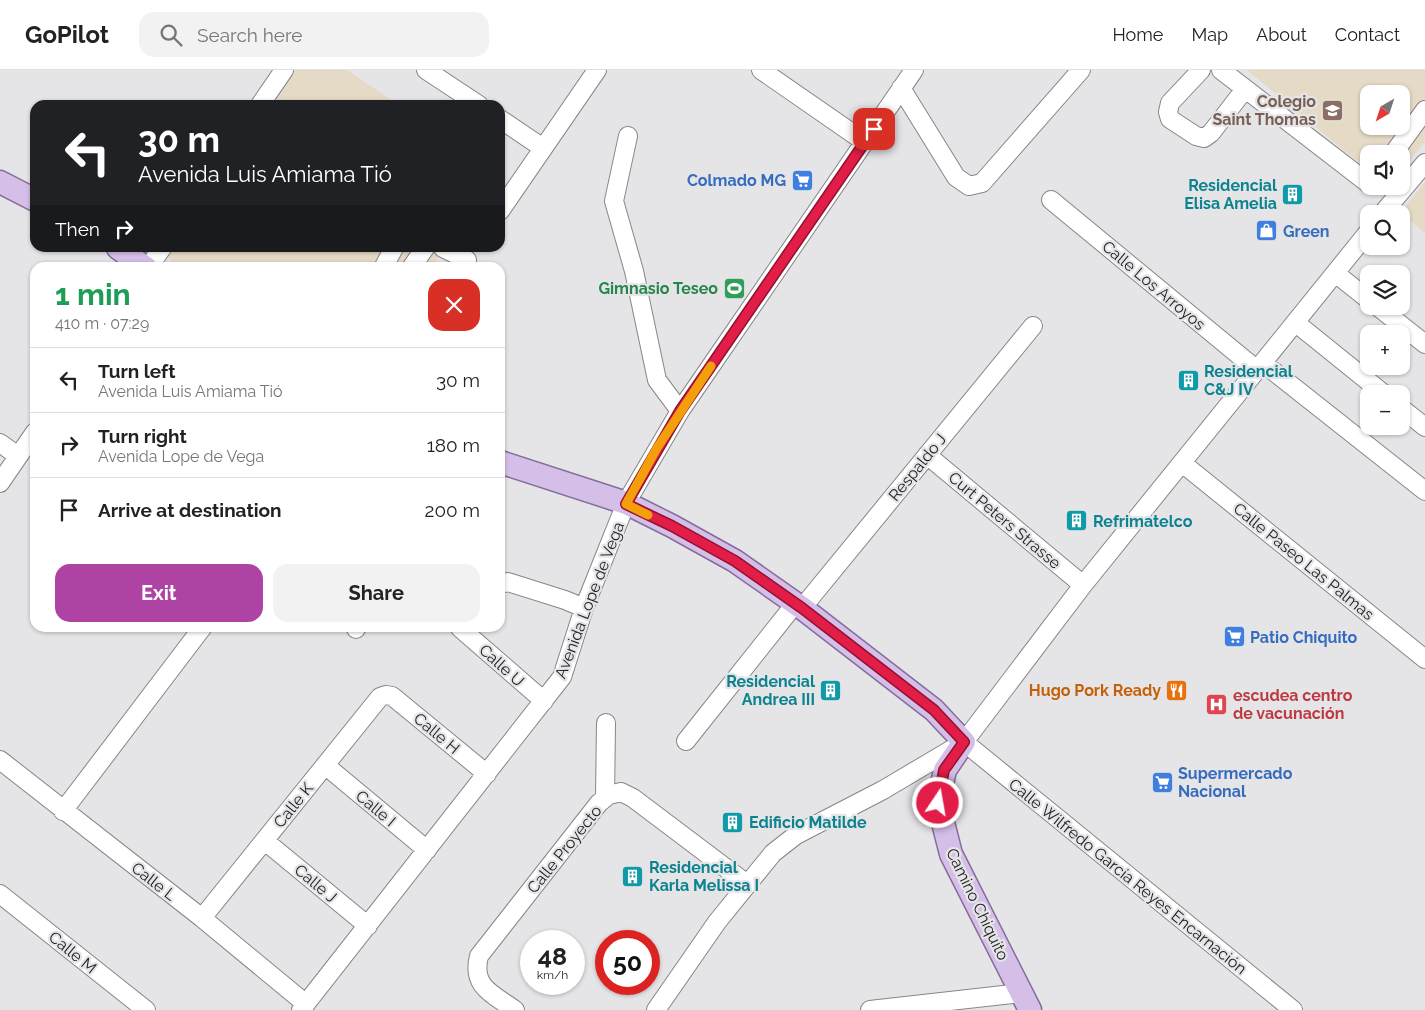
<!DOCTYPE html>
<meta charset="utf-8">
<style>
body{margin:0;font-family:Raleway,sans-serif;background:#f2f2f2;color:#222;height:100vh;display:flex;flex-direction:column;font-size:19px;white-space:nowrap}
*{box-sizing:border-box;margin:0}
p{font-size:16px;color:#767676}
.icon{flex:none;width:28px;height:28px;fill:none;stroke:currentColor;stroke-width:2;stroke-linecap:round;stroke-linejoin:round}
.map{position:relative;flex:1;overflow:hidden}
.drawer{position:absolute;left:30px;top:192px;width:475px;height:370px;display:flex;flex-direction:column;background:#fff;border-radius:15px;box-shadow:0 1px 4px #0004}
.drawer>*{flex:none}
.banner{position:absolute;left:30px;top:30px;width:475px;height:152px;border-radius:15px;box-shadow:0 1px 4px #0004;background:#202124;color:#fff;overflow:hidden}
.needle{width:32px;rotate:219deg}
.tools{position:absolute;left:1360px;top:15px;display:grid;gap:10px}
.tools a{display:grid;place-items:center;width:50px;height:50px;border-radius:10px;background:#fff;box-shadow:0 1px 4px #0004;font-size:25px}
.speed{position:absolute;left:520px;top:860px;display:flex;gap:10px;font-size:25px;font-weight:700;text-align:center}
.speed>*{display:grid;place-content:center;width:65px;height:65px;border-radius:50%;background:#fff;box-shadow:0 1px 4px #0004;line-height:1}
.speed small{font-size:12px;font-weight:400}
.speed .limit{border:8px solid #d22;background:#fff;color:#111}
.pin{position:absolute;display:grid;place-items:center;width:42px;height:42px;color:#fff;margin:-21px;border-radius:10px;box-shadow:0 2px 8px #0006}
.me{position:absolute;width:55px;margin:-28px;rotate:12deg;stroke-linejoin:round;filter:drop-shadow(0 0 4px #0008)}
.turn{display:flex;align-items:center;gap:18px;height:105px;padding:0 25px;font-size:22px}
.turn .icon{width:65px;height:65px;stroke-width:2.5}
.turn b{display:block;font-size:35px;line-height:42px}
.then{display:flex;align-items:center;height:48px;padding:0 25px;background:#0003;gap:10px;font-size:19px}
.round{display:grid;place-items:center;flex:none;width:52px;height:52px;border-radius:15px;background:#f2f2f2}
.summary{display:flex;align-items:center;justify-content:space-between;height:85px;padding:0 25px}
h1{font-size:30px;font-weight:700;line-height:38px;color:#1e9e55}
.primary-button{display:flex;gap:10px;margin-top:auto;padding:10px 25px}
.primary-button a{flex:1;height:58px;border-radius:15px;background:#af43a3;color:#fff;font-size:20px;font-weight:700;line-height:58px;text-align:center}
.primary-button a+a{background:#f2f2f2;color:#222}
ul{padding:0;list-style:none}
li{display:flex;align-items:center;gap:15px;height:65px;padding:0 25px;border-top:1px solid #e0e0e0}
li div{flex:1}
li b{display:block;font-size:19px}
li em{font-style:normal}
header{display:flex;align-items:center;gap:30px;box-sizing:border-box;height:70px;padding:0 25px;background:#fff;border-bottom:1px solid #e0e0e0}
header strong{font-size:24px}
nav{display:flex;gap:28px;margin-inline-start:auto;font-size:18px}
.search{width:350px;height:45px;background:#f2f2f2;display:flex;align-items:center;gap:12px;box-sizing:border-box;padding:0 18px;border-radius:15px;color:#767676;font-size:19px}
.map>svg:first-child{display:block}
.education{fill:#e5dac6;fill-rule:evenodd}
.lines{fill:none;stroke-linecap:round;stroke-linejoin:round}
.minor-casing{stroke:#868688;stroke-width:20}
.major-casing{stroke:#846d99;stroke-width:25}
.minor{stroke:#fff;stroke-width:18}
.major{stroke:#d5bfe8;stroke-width:22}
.route-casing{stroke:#92132f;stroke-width:12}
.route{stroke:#e11d48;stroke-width:9}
.slow{stroke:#f59e0b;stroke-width:9}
.labels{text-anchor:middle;stroke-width:4.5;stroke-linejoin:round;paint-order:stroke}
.education-label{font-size:16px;font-weight:bold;fill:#785e54;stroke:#e5e5e8;text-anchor:end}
.shop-label{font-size:16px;font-weight:bold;fill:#366cbe;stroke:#e5e5e8;text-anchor:start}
.culture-label{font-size:16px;font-weight:bold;fill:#0d838f;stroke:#e5e5e8;text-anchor:start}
.street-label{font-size:16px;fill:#222223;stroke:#e5e5e8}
.leisure-label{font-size:16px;font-weight:bold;fill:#27864d;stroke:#e5e5e8;text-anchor:end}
.food-label{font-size:16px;font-weight:bold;fill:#c56008;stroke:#e5e5e8;text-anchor:end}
.health-label{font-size:16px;font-weight:bold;fill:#be3a42;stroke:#e5e5e8;text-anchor:start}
</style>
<header>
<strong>GoPilot</strong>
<div class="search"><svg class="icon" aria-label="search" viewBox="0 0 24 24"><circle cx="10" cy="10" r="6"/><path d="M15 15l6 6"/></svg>Search here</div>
<nav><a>Home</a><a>Map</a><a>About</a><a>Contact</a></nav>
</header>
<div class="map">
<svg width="1425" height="940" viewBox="0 0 1425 940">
<rect width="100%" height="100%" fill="#e5e5e8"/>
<path class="education" d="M 285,0 L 347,0 L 399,35 L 261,35 Z
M 1247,0 L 1425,0 L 1425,72 L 1401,100 L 1401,84 L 1369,84 L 1369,101 ZM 1369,24 L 1401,24 L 1401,56 L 1369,56 Z
M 1425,112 L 1425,163 L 1400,143 Z
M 165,178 L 444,178 L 431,198 L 180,198 L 161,183 Z"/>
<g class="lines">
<defs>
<path id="minor" d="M 426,0 L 479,35
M 761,0 L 865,72
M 1201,0 L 1170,33 L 1168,42 L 1170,49 L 1196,66 L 1204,68 L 1211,63 L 1245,19
M 1221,0 L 1369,114
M 901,18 L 956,107 L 969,116 L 982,113 L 1081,0
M 260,35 L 284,0
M 500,49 L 543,78
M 628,66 L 614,131 L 634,201 L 657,310 L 680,341
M 1393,84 L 1425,40
M 1051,130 L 1257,300
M 500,141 L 597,0
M 1382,144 L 1425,93
M 443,178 L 467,190
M 148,198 L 162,178
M 383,198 L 394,178
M 411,198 L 425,178
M 1335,203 L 1369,230
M 1377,236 L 1425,274
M 1296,253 L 1384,324
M 1263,293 L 1425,421
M 1401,338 L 1425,357
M 0,373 L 18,386
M 927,385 L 1083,515
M 1182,393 L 1425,589
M 0,413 L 35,362
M 500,514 L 508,512 L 565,530 L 584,538
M 802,538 L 1033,256
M 460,558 L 544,631
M 356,559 L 356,558
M 686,671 L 795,534
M 964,672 L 1293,940
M 0,690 L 202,848 L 306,934
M 325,695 L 427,780
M 605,728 L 606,653
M 63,741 L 202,558
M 265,771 L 368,856
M 0,824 L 146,940
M 202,848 L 380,627 L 386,625 L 392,626 L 487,704
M 301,940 L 562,607 L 584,538 L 626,433 L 680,341 L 914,0
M 515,940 C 493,924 471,917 479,886 L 599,733 L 609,725 L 621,722 L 633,728 L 747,814
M 656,940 L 717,852 L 773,783 L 796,765 L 883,720 L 964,672 L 1083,515 L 1369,161
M 870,940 L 1021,923"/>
<path id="major" d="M 0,112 L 35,130
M 118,178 L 146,198
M 500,392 L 626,433 L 672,456 L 735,491 L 802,538 L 934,640 L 964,672 L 945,700 L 938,733 L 951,784 L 1030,940"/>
</defs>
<use href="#minor" class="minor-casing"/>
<use href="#major" class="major-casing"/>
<use href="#minor" class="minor"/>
<use href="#major" class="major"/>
</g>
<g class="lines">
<defs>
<path id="route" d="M 874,59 L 680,341 L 626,434 L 672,456 L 735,491 L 765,512 L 802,538 L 934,640 L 964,672 L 944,700 L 938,733"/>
</defs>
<use href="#route" class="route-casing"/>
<use href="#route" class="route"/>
<path class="slow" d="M 648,445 L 626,434 L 657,378 L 711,296"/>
</g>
<defs>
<symbol id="school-square" viewBox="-11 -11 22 22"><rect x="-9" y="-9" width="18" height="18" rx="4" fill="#8d6e63" stroke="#e5e5e8"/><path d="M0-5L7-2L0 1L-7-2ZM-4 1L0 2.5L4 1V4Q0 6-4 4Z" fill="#fff"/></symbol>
<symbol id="supermarket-square" viewBox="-11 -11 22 22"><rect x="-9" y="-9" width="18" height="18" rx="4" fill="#3f7fe0" stroke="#e5e5e8"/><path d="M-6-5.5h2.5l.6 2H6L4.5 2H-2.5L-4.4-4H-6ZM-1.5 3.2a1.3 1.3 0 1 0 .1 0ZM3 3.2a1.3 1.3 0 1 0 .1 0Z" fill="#fff"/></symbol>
<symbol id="building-square" viewBox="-11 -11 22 22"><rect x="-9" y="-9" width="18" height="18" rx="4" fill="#0f9aa8" stroke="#e5e5e8"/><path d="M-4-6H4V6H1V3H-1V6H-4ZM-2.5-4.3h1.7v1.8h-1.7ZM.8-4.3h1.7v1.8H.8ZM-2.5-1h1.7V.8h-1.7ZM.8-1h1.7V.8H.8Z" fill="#fff"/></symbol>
<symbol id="shop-square" viewBox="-11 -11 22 22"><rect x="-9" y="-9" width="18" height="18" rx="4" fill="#3f7fe0" stroke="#e5e5e8"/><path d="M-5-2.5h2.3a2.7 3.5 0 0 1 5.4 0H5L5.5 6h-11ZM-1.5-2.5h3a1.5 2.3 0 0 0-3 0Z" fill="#fff"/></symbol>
<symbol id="stadium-square" viewBox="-11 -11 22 22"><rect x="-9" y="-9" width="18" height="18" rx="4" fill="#2e9e5b" stroke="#e5e5e8"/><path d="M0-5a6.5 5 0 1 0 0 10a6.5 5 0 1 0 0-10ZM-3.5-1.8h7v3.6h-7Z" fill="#fff"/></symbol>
<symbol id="restaurant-square" viewBox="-11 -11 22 22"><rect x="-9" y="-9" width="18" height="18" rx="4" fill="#e8710a" stroke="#e5e5e8"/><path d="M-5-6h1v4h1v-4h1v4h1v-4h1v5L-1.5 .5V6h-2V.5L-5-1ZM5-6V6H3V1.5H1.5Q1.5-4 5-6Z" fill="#fff"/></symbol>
<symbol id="hospital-square" viewBox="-11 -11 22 22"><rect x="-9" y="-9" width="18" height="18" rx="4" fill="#e0444e" stroke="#e5e5e8"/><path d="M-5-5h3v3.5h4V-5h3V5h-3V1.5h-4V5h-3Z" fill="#fff"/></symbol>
</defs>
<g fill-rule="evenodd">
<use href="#school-square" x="1320" y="28" width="25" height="25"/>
<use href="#supermarket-square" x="790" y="98" width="25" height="25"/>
<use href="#building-square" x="1280" y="112" width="25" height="25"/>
<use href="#shop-square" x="1254" y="148" width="25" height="25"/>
<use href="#stadium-square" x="722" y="206" width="25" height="25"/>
<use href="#building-square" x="1176" y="298" width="25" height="25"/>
<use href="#building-square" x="1064" y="438" width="25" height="25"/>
<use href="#supermarket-square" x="1222" y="554" width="25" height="25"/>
<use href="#building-square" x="818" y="608" width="25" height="25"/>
<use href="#restaurant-square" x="1164" y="608" width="25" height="25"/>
<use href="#hospital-square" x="1204" y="622" width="25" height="25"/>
<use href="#supermarket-square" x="1150" y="700" width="25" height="25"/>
<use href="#building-square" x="720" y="740" width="25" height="25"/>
<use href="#building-square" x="620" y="794" width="25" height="25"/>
</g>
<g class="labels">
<g class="education-label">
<text x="1316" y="37">Colegio<tspan x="1316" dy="18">Saint Thomas</tspan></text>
</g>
<g class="shop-label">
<text x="786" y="116" text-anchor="end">Colmado MG</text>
<text x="1283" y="167">Green</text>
<text x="1250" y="573">Patio Chiquito</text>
<text x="1178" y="709">Supermercado<tspan x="1178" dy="18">Nacional</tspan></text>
</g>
<g class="culture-label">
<text x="1277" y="121" text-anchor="end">Residencial<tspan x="1277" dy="18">Elisa Amelia</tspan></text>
<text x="1204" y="307">Residencial<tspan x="1204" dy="18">C&amp;J IV</tspan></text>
<text x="1093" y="457">Refrimatelco</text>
<text x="815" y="617" text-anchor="end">Residencial<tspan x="815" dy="18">Andrea III</tspan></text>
<text x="749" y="758">Edificio Matilde</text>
<text x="649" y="803">Residencial<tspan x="649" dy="18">Karla Melissa I</tspan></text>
</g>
<g class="street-label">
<text transform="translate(1154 215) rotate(40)" y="6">Calle Los Arroyos</text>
<text transform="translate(917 397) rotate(-51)" y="6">Respaldo J</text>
<text transform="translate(1005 450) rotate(40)" y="6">Curt Peters Strasse</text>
<text transform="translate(1304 491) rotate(39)" y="6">Calle Paseo Las Palmas</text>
<text transform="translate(589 530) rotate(-69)" y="6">Avenida Lope de Vega</text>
<text transform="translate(502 595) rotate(42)" y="6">Calle U</text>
<text transform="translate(437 663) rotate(40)" y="6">Calle H</text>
<text transform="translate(293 735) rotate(-51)" y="6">Calle K</text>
<text transform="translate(376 738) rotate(40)" y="6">Calle I</text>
<text transform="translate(564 779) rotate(-51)" y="6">Calle Proyecto</text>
<text transform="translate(1128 806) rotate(39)" y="6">Calle Wilfredo García Reyes Encarnación</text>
<text transform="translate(154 811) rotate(38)" y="6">Calle L</text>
<text transform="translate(316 813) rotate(40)" y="6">Calle J</text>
<text transform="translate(978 834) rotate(64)" y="6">Camino Chiquito</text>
<text transform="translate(73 882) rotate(39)" y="6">Calle M</text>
</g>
<g class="leisure-label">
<text x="718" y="224">Gimnasio Teseo</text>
</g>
<g class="food-label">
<text x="1161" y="626">Hugo Pork Ready</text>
</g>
<g class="health-label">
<text x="1233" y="631">escudea centro<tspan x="1233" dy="18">de vacunación</tspan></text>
</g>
</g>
</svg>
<div class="tools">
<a><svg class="needle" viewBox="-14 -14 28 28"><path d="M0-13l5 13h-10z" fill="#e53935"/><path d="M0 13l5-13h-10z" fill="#767676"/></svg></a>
<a><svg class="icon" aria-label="sound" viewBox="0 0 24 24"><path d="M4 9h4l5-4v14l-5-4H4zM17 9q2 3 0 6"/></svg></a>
<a><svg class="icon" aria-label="search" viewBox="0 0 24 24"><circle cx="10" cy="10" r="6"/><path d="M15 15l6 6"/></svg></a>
<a><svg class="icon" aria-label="layers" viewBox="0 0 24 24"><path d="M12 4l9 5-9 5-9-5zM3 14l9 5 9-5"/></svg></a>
<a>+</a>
<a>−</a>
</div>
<div class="speed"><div>48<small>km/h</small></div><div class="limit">50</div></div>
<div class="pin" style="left:874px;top:59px;background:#d93025"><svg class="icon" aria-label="arrive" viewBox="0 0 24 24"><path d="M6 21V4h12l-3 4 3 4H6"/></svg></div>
<svg class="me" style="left:938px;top:733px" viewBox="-20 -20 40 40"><circle r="17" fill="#e11d48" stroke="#fff" stroke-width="3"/><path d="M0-11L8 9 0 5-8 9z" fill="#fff"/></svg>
<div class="banner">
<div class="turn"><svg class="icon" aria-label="left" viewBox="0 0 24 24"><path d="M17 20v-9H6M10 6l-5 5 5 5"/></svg><div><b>30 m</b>Avenida Luis Amiama Tió</div></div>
<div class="then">Then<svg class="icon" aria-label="right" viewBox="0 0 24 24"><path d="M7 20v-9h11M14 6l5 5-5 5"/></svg></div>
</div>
<section class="drawer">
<div class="summary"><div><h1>1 min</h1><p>410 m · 07:29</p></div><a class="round" style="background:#d93025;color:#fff"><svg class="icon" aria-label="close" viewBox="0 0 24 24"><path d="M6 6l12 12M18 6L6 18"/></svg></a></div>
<ul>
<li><svg class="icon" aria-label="left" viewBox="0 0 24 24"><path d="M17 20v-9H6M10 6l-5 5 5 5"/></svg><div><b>Turn left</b><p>Avenida Luis Amiama Tió</p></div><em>30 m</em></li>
<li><svg class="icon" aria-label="right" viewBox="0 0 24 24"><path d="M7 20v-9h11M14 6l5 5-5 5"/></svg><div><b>Turn right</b><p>Avenida Lope de Vega</p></div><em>180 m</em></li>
<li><svg class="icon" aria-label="arrive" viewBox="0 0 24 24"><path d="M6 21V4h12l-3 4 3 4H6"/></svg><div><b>Arrive at destination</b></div><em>200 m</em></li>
</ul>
<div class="primary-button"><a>Exit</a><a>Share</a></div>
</section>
</div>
